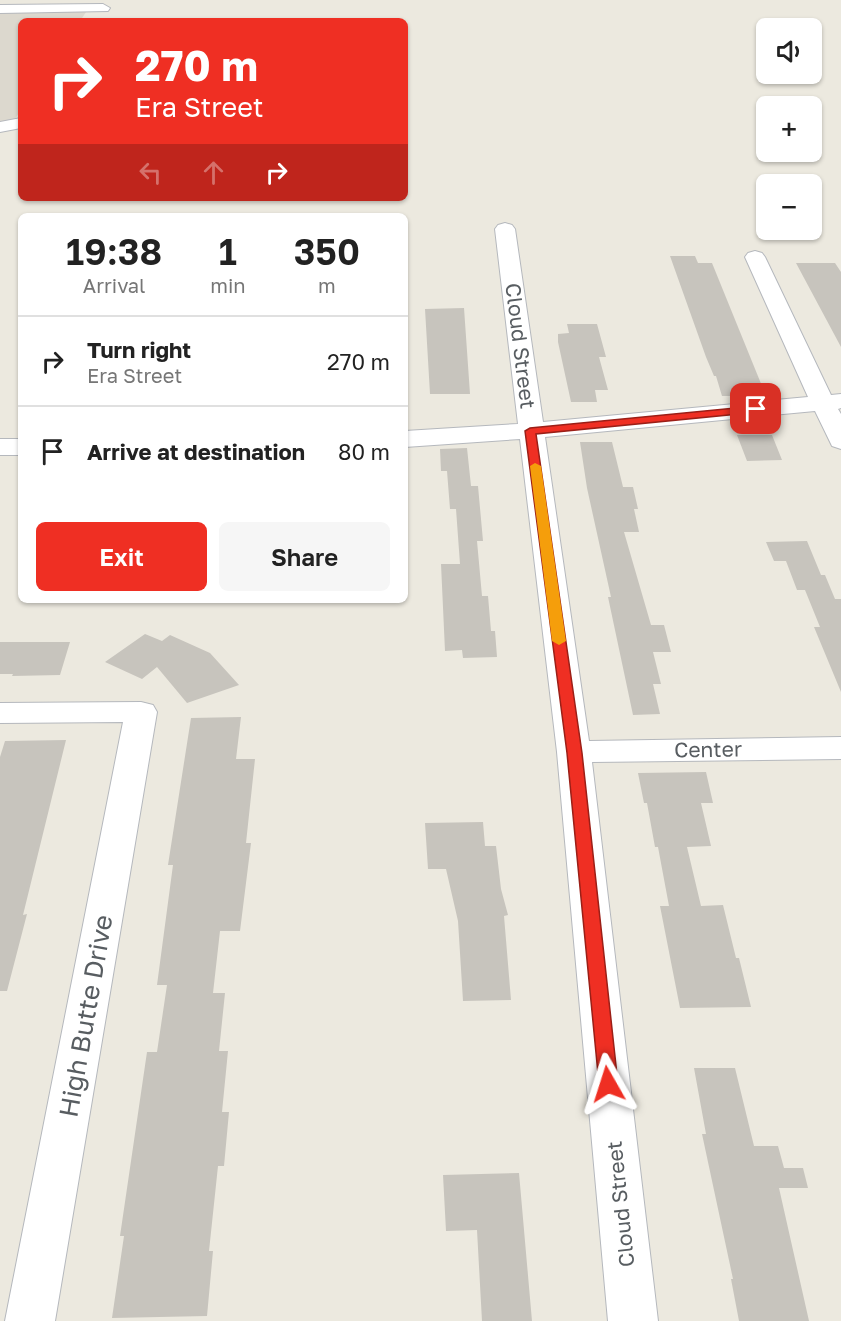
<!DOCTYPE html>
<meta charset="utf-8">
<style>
body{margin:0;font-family:"Golos Text",sans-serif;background:#f6f6f6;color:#222;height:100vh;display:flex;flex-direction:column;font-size:22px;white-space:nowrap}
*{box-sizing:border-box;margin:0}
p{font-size:20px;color:#767676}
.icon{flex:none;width:33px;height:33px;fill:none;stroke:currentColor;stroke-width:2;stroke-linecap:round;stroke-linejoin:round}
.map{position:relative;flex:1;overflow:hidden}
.side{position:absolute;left:18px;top:213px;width:390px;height:390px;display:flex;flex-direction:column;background:#fff;border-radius:9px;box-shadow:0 2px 4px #0004}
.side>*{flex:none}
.guide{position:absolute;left:18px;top:18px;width:390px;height:183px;border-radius:9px;box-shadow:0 2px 4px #0004;background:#ef2f23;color:#fff;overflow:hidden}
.fabs{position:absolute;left:756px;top:18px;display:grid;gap:12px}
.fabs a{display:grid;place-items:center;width:66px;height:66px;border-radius:9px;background:#fff;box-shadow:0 2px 4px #0004;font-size:30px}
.pin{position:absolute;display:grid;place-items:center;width:51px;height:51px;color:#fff;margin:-26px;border-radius:12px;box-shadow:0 3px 9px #0006}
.me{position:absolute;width:66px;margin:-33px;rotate:354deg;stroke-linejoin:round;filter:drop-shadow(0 0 4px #0008)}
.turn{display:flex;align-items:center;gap:21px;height:126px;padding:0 18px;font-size:27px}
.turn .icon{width:78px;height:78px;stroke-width:2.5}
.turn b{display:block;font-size:42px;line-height:51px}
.lanes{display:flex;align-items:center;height:57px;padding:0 18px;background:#0003;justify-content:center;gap:30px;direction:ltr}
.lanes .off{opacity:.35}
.eta{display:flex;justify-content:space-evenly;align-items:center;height:102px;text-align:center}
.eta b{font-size:36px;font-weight:600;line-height:42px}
.primary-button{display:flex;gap:12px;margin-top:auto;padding:12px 18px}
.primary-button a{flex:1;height:69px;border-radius:9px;background:#ef2f23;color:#fff;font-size:24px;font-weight:600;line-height:69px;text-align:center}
.primary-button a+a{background:#f6f6f6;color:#222}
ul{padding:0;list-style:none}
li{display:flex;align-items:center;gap:18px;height:90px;padding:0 18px;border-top:2px solid #e0e0e0}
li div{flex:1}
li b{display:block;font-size:22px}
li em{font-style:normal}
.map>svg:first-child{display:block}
.education{fill:#dcd8ce}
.building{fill:#c7c4bd}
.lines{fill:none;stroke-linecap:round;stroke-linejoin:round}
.minor-casing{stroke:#b5b8bd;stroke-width:2}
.minor{fill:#fff;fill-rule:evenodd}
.route{fill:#ef2f23;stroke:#9b1f17;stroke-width:1.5}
.slow{fill:#f59e0b}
.labels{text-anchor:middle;stroke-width:4.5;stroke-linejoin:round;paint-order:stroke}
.street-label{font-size:21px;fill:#585d61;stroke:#fff}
.near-street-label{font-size:26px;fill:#585d61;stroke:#fff}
</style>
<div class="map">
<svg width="841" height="1321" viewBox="0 0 841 1321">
<rect width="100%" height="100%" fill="#ece9df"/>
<path class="education" d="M 0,12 L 86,12 L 80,21 L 21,21 L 21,110 L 12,123 L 0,124 Z"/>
<path class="building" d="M 670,256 L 695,256 L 698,263 L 712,263 L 766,396 L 722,396 L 716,376 L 714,376 L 706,357 Z
M 796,263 L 835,263 L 841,272 L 841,347 Z
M 464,308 L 470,394 L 430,394 L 425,309 Z
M 567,324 L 597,324 L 606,357 L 599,357 L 608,390 L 595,390 L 597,402 L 571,402 L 558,342 L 558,334 L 569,333 Z
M 737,435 L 772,435 L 782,460 L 747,461 Z
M 580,442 L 612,442 L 623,487 L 633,487 L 638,509 L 634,509 L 639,532 L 624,532 L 651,625 L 664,625 L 671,652 L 653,652 L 661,684 L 653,684 L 660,714 L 633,715 L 608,597 L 611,597 L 587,488 Z
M 467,448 L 471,486 L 478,486 L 483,541 L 477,541 L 482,596 L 488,596 L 491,631 L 495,631 L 497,657 L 463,658 L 462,650 L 445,651 L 441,564 L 460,564 L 456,509 L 450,509 L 447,471 L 441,471 L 440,449 Z
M 807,541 L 821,575 L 825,575 L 835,599 L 841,599 L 841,692 L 814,627 L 820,627 L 805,590 L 797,590 L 786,561 L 774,561 L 766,542 Z
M 145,634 L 162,641 L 170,635 L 210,653 L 239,685 L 187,703 L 157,667 L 142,679 L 105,662 Z
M 0,642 L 70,642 L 60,675 L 12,676 L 13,674 L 0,674 Z
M 241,717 L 236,759 L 255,759 L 246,843 L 251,843 L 240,931 L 220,931 L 213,993 L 225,993 L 219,1051 L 228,1051 L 222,1112 L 229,1112 L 224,1166 L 218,1166 L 209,1251 L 213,1251 L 207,1316 L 112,1318 L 124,1236 L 120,1236 L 147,1052 L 157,1052 L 167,985 L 157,985 L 173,865 L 168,865 L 191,718 Z
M 66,740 L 23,915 L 27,914 L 7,991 L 0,991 L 0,757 L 5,741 Z
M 706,772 L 713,803 L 701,803 L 711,846 L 687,847 L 701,906 L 723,905 L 736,958 L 739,958 L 751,1007 L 680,1008 L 660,906 L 669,906 L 658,847 L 655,847 L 647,803 L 644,803 L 638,773 Z
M 483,822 L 485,846 L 496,846 L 501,889 L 508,915 L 504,916 L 511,1000 L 463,1001 L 458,921 L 446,869 L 428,869 L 425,823 Z
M 694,1068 L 735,1068 L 754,1146 L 778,1146 L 784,1168 L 803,1168 L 808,1188 L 779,1188 L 809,1321 L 739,1321 L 731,1279 L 733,1279 L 702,1134 L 706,1134 Z
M 519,1173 L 532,1321 L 482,1321 L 477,1230 L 446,1231 L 443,1175 Z"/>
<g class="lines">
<defs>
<path id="minor" d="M 103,4 L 110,8 L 108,11 L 0,13 L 0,5 Z
M 21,118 L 21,128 L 0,132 L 0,122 Z
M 505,223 L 512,225 L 515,229 L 543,422 L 808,397 L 745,257 L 748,253 L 755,251 L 762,253 L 765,257 L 831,395 L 841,394 L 841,408 L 838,409 L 841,414 L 841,449 L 832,446 L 815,411 L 545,437 L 589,741 L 841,737 L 841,759 L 592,762 L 658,1321 L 608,1321 L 557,752 L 520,439 L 405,447 L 405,431 L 518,424 L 495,229 L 498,225 Z
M 0,439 L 21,439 L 21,455 L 0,455 Z
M 141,702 L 153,705 L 157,712 L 55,1321 L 5,1321 L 123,722 L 0,723 L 0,703 Z"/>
</defs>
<use href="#minor" class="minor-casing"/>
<use href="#minor" class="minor"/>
</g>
<path class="route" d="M 756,406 L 761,409 L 759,412 L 536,434 L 582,753 L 618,1084 L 615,1089 L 608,1092 L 602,1089 L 599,1084 L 567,753 L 525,431 L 530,428 Z"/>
<path class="slow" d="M 535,463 L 541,466 L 566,641 L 559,645 L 552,641 L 530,466 Z"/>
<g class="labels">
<g class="street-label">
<text transform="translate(520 346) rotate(83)" y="7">Cloud Street</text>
<text transform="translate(708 750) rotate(-1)" y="7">Center</text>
<text transform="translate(621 1204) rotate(-96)" y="7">Cloud Street</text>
</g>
<g class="near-street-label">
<text transform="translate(86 1016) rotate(-80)" y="9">High Butte Drive</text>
</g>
</g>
</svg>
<div class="fabs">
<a><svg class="icon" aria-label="sound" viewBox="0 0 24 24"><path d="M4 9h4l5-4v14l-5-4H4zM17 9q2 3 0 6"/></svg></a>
<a>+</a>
<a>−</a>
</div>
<div class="pin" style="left:756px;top:409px;background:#d93025"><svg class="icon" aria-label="arrive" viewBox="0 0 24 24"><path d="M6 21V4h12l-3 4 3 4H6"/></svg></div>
<svg class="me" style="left:608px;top:1084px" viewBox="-20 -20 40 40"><path d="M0-17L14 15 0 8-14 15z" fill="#ef2f23" stroke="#fff" stroke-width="4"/></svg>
<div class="guide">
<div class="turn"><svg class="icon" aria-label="right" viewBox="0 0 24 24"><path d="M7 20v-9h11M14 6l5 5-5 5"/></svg><div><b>270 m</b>Era Street</div></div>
<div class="lanes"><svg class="icon off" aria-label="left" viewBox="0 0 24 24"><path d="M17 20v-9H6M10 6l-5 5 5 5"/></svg><svg class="icon off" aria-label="ahead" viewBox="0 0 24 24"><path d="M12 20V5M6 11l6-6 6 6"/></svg><svg class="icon" aria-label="right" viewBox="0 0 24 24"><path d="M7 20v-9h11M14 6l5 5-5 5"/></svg></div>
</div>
<section class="side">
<div class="eta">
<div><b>19:38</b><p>Arrival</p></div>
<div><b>1</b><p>min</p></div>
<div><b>350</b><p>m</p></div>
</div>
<ul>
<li><svg class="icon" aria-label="right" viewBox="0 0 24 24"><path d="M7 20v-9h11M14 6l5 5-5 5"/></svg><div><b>Turn right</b><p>Era Street</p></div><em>270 m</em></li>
<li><svg class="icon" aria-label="arrive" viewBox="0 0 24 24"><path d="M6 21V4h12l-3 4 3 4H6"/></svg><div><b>Arrive at destination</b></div><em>80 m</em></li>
</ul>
<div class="primary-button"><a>Exit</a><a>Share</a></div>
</section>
</div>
